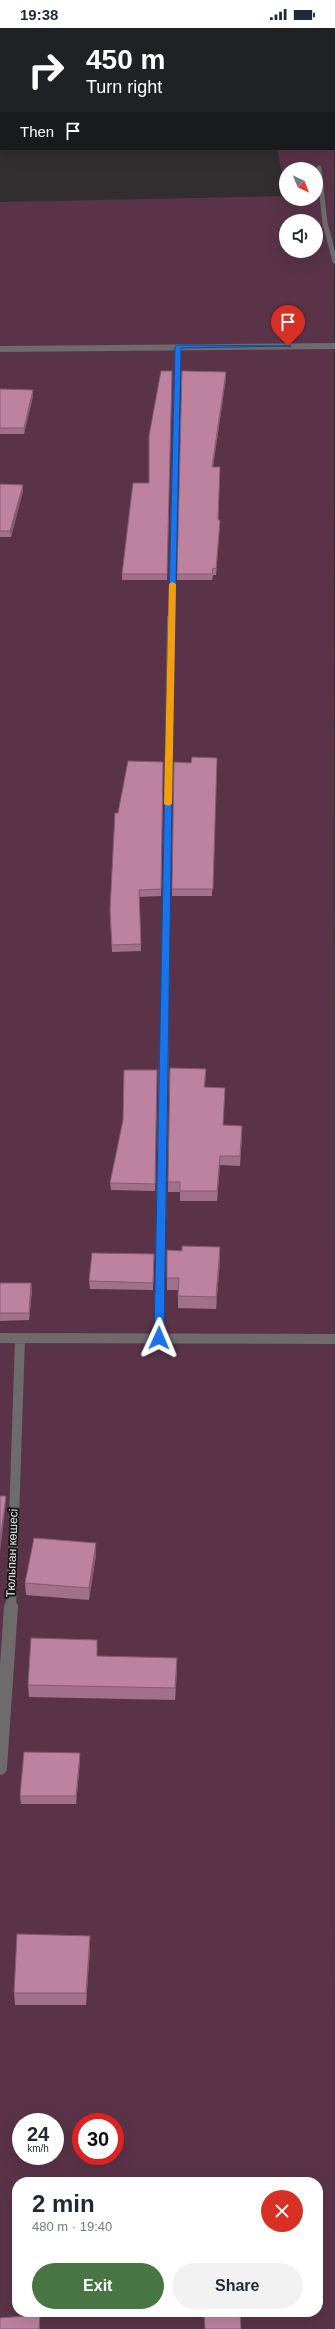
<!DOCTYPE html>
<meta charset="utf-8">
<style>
body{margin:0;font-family:Arial,sans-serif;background:#f2f2f3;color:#1f2937;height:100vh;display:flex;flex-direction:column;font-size:15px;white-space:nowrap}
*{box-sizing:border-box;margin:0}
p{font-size:13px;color:#747a83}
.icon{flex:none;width:22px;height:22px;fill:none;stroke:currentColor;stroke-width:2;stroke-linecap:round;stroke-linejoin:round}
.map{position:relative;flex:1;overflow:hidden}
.drawer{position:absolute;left:12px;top:2149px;width:311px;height:140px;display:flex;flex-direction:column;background:#fff;border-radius:16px;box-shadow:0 4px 16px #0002}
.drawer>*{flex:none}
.banner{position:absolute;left:0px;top:0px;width:335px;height:122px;box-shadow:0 4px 16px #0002;background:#202124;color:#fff;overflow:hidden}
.needle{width:26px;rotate:137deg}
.tools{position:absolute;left:279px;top:134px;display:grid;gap:8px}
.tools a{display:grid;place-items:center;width:44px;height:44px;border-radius:50%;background:#fff;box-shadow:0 4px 16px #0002;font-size:20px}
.speed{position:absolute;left:12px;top:2085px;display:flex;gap:8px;font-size:20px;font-weight:700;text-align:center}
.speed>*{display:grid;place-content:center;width:52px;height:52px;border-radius:50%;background:#fff;box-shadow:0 4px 16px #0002;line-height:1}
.speed small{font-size:10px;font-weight:400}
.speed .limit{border:6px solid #d22;background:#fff;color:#111}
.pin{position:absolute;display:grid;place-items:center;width:34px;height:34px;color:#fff;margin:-41px -17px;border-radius:50% 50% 50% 0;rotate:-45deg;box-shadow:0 0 4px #0007}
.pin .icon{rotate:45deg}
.me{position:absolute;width:44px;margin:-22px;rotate:1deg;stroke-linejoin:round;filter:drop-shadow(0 0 3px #0008)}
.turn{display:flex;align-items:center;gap:14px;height:84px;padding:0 20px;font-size:18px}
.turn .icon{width:52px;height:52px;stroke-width:2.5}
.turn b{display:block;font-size:28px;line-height:34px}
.then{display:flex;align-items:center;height:38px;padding:0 20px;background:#0003;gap:8px;font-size:15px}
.round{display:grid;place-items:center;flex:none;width:42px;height:42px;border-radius:21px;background:#f2f2f3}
.head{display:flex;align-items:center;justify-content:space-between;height:68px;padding:0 20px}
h1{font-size:24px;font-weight:600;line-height:30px}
.action{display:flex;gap:8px;margin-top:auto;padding:8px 20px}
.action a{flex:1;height:46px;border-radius:24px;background:#497544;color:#fff;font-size:16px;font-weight:600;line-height:46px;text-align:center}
.action a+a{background:#f2f2f3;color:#1f2937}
.status{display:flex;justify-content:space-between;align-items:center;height:28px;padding:0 20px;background:#fff;direction:ltr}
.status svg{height:11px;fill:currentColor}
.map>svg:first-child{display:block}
.green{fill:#5a3348;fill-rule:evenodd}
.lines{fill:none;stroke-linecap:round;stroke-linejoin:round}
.minor-far4{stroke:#6d6b6c;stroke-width:5}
.minor-far3{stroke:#6d6b6c;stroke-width:6}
.minor-far2{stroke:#6d6b6c;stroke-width:8}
.minor-far1{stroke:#6d6b6c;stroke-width:10}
.minor{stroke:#6d6b6c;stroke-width:14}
.wall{fill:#a2708a}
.shaded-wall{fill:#845b70}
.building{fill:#bc82a0;stroke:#845b70}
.route{fill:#1a73e8;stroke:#114b97}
.slow{fill:#f59e0b}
.labels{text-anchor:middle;stroke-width:4;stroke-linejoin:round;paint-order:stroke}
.street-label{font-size:12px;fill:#e4e2e3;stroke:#191718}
</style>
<div class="status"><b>19:38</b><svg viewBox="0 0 49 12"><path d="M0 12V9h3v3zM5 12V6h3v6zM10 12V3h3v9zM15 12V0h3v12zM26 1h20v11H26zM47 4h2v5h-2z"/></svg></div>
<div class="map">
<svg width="335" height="2301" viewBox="0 0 335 2301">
<rect width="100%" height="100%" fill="#322e30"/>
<path class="green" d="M 334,29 L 335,2301 L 0,2301 L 0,174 L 286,168 L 286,171 L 316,171 L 316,141 L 286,141 L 286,164 L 277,121 L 334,121 ZM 286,193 L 316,193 L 316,223 L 286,223 ZM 21,2094 L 55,2094 L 55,2128 L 21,2128 ZM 81,2094 L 115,2094 L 115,2128 L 81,2128 ZM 17,2154 L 318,2154 L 318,2284 L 17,2284 Z"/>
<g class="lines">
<path class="minor-far4" d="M 319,140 L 325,195 L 335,233"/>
<path class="minor-far3" d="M 0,321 L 335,318
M 171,591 L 178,319"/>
<path class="minor-far2" d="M 164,1022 L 171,590"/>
<path class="minor-far1" d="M 0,1310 L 335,1311
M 159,1310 L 164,1021
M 11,1580 L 20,1311"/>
<path class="minor" d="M 0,1740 L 11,1579"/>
</g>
<path class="wall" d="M 172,343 L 167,552 L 122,552 L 122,546 L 149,455 Z
M 182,343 L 226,344 L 226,350 L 213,439 L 218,492 L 220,492 L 216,547 L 213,547 L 212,552 L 177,552 Z
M 0,361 L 33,368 L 24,406 L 0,406 Z
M 0,456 L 23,457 L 23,463 L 11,509 L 0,509 Z
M 217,730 L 212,868 L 172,868 L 174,734 L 191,735 Z
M 163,734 L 161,868 L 139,869 L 141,923 L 112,924 L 110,889 L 118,785 Z
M 170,1040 L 206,1041 L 205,1059 L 225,1060 L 223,1097 L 242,1107 L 240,1138 L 220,1137 L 217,1173 L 180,1173 L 180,1164 L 168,1164 Z
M 157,1042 L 155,1163 L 111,1162 L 110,1155 Z
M 167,1222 L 220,1232 L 216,1281 L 178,1280 L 178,1262 L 167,1262 Z
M 154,1226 L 153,1262 L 90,1261 L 89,1253 Z
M 0,1255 L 31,1255 L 32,1262 L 29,1292 L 0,1293 Z
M 96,1527 L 89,1572 L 26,1567 L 25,1555 Z
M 97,1628 L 177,1643 L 175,1672 L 29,1669 L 28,1657 Z
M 80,1725 L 80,1733 L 76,1776 L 21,1776 L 20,1768 Z
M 90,1920 L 86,1977 L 15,1977 L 14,1965 Z"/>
<path class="shaded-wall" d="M 226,344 L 226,350 L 212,445 L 212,439 Z
M 33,362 L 33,368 L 24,406 L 24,400 Z
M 23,457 L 23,463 L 11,509 L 10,503 Z
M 220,492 L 220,498 L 216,547 L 216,541 Z
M 220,1128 L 220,1137 L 217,1173 L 217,1163 Z
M 220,1219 L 220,1232 L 216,1281 L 216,1269 Z
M 31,1255 L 32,1262 L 29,1292 L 29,1285 Z
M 6,1468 L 6,1475 L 0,1525 L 0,1513 Z
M 96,1515 L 96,1527 L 89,1572 L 89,1560 Z
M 177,1630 L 177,1643 L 175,1672 L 175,1660 Z
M 80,1725 L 80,1733 L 76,1776 L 76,1768 Z
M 90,1908 L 90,1920 L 86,1977 L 86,1965 Z
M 40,2287 L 40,2301 L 39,2301 Z"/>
<path class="building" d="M 161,343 L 172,343 L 167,546 L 122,546 L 133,455 L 149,455 L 149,408 Z
M 182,343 L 226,344 L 212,439 L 220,439 L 218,492 L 220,492 L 216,541 L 213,540 L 212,546 L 177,546 Z
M 0,361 L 33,362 L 24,400 L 0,400 Z
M 0,456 L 23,457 L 10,503 L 0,503 Z
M 192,729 L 217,730 L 213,861 L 172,861 L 174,734 L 191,735 Z
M 128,733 L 163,734 L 161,861 L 139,862 L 141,916 L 112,917 L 110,882 L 115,785 L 118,785 Z
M 170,1040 L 206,1041 L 204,1059 L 225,1060 L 223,1097 L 242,1098 L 240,1128 L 220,1128 L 217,1163 L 180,1163 L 180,1154 L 168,1154 Z
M 124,1042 L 157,1042 L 155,1156 L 110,1155 L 123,1092 Z
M 182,1218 L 220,1219 L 216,1269 L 178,1268 L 179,1250 L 167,1250 L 167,1222 L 182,1223 Z
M 92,1225 L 154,1226 L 153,1255 L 89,1253 Z
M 0,1255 L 31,1255 L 29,1285 L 0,1285 Z
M 0,1468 L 6,1468 L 0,1513 Z
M 34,1510 L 96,1515 L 89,1560 L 25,1555 Z
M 31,1610 L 97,1612 L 97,1628 L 177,1630 L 175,1660 L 28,1657 Z
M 24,1724 L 80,1725 L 76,1768 L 20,1768 Z
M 17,1906 L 90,1908 L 86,1965 L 14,1965 Z
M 204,2284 L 240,2284 L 241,2301 L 205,2301 Z
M 40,2287 L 39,2301 L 0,2301 L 0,2290 Z"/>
<path class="route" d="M 178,317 L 291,318 L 181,320 L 173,697 L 164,1310 L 159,1313 L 154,1310 L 166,697 L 175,319 Z"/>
<path class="slow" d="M 172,554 L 176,556 L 172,776 L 168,778 L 164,776 L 169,556 Z"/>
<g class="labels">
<g class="street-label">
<text transform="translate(12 1525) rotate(-88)" y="4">Тюльпан көшесі</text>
</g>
</g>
</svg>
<div class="tools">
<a><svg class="needle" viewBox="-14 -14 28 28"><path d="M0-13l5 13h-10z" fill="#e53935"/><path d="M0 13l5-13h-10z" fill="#747a83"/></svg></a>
<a><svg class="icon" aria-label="sound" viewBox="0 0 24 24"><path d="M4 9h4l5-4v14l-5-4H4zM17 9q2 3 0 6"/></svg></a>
</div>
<div class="speed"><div>24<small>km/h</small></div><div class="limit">30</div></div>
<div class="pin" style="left:288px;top:318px;background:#d93025"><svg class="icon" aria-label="arrive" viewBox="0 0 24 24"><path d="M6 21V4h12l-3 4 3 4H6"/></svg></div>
<svg class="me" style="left:159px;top:1310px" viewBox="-20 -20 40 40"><path d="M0-17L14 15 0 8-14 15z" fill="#1a73e8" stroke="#fff" stroke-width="4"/></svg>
<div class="banner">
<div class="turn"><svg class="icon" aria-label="right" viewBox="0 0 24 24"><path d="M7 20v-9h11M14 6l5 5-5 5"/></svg><div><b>450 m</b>Turn right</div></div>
<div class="then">Then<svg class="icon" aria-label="arrive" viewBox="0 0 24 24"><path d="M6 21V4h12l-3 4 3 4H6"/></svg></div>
</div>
<section class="drawer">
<div class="head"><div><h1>2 min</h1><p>480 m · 19:40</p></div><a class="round" style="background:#d93025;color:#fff"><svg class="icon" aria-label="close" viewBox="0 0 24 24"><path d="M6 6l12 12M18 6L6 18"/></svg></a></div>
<div class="action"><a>Exit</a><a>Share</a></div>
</section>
</div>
